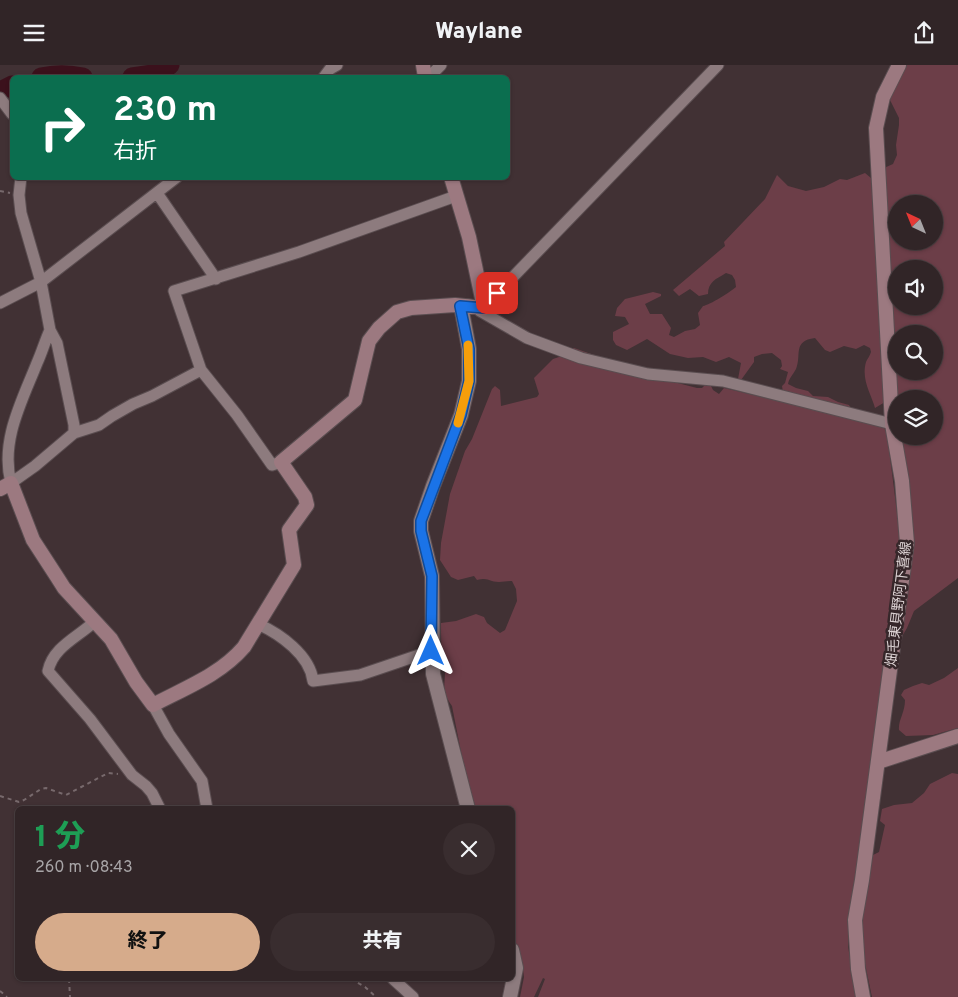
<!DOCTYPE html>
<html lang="ja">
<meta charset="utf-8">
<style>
body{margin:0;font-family:Overpass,"Noto Sans JP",sans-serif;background:#392d2f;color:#f1f3f6;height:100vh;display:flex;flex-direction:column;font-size:19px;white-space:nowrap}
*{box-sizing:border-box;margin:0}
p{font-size:16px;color:#a8a5a7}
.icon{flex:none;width:28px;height:28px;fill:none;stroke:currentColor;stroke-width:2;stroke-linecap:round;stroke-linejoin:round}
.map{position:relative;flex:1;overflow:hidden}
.side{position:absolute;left:15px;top:741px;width:500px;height:175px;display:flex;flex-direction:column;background:#312527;border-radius:8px;box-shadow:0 1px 4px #0004,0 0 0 1px #4c4244}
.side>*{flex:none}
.guide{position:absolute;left:10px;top:10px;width:500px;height:105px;border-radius:8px;box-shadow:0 1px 4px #0004,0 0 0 1px #4c4244;background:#0b6e4f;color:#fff;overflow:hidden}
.needle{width:32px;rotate:317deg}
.controls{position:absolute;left:888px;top:130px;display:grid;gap:10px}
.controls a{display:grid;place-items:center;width:55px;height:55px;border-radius:50%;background:#312527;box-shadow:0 1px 4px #0004,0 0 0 1px #4c4244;font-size:25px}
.pin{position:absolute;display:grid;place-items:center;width:42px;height:42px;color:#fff;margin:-21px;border-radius:10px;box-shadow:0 2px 8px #0006}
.me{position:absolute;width:55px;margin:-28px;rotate:0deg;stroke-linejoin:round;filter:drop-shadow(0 0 4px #0008)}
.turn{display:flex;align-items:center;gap:18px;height:105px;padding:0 20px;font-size:22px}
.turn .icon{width:65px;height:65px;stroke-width:2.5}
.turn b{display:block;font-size:35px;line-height:42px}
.round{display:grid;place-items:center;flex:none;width:52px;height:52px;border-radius:26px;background:#392d2f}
.headline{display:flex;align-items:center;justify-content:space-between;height:85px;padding:0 20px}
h1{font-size:30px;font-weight:800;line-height:38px;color:#1e9e55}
.action{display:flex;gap:10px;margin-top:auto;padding:10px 20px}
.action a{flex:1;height:58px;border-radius:30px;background:#d6ab8b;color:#111;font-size:20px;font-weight:800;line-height:58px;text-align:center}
.action a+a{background:#392d2f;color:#f1f3f6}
header{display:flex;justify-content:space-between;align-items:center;height:65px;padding:0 20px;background:#312527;font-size:22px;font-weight:800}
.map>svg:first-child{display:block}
.green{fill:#6c3e48;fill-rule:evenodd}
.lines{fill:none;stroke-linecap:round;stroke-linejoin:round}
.river{stroke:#3b111c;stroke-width:19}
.minor-casing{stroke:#5a4d50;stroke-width:13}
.tertiary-casing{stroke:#5a4d50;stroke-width:16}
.secondary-casing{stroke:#5a4d50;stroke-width:16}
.path{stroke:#77696c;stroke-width:2;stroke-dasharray:4 4;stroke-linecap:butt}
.minor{stroke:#8d7b7e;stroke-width:11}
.tertiary{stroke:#8d7b7e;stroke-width:14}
.secondary{stroke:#9c7980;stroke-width:14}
.route-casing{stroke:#114b97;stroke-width:12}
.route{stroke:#1a73e8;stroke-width:9}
.slow{stroke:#f59e0b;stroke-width:9}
.labels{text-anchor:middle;stroke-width:5;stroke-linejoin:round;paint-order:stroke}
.street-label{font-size:14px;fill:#ddd3d4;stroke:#36272a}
</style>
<header><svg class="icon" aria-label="menu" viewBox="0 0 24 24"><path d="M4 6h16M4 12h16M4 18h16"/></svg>Waylane<svg class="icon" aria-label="share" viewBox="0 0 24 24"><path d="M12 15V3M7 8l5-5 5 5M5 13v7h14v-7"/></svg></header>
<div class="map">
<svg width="958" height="932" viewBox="0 0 958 932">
<rect width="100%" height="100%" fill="#413134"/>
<path class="green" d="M 906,0 L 958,0 L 958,513 L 914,546 L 907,563 L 901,573 L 908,512 L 899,371 L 934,371 L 934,334 L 896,334 L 884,103 L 893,99 L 897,90 L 896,80 L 899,60 L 899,53 L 890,35 L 891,25 ZM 896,139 L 934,139 L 934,176 L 896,176 ZM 896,204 L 934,204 L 934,241 L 896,241 ZM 896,269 L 934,269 L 934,306 L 896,306 Z
M 865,108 L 871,113 L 885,337 L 875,343 C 871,328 861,315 866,297 C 867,294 870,291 871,287 L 870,283 L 864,280 L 856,284 L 844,281 L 830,287 L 825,285 L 815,273 C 792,276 802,290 796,304 C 793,310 789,313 788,319 L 796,323 L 808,326 L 813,331 L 828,332 L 838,337 L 849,340 L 851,344 L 783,327 L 782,321 L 785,318 L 788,307 L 780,304 L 782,301 L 781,295 L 772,288 L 762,289 L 754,292 L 754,297 L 741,315 L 738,314 L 741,298 L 729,292 L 716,297 L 703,292 L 688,293 L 670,289 L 647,274 L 627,285 L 616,280 L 613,275 L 613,267 L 629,259 L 625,252 L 615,251 L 617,243 L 625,234 L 653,227 L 661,229 L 661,231 L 645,239 L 650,249 L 662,249 L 671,263 L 669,270 L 674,272 L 685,266 L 695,264 L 700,260 L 698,248 L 703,241 C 710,240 730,227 736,222 L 735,215 L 732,210 L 726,208 C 716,214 708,217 708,229 L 699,231 L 690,224 L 679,231 L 673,225 L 725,181 L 724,177 L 765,134 L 777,110 L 788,121 L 806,126 L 824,122 L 840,114 L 847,115 Z
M 574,283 L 666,315 L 697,323 L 702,323 L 706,319 L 711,321 L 713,325 L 719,329 L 724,323 L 883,361 L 887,368 L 899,464 L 899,496 L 850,853 L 848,882 L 858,932 L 538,932 L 545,914 L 543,913 L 534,932 L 520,932 L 524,912 L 522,898 L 513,868 L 512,744 L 476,744 L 463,697 L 452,641 C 441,625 445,623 445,606 C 445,602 443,599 442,594 C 441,582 441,570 441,558 L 456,556 L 476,549 L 484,552 L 487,558 L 500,568 L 505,565 L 517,536 L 516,524 L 512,516 C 508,516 503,517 499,517 C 488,517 490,512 477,515 L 474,511 L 458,515 L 451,512 L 440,495 L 441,478 L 450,429 L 465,386 L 472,374 L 492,324 L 495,321 L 500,325 L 501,341 L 537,332 L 539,329 L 534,313 L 553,294 L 562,291 Z
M 958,603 L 958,663 L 933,670 L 906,671 L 899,665 C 898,655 905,648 905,635 L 901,630 L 904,625 L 913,621 L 922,618 L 929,620 L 944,613 Z
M 952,708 L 958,709 L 958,932 L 872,932 L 861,880 L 865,821 L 873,790 L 879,787 L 885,760 L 880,756 L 882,744 L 894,740 L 912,738 L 924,728 L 930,719 Z"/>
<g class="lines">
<path class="river" d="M 41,12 C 54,9 69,9 83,12
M 132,12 L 159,8 L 170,0
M 0,26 L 12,20"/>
<defs>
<path id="minor" d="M 718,0 L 480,246 L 527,273 L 581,293 L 648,309 L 723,316 L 892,359
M 324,12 L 330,4 L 337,0
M 429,12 L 441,0
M 0,33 L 12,49
M 21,112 L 19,130 L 21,148 L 41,217 L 50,265 L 57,278 L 74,360 L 74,368
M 157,128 L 216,214
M 0,238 L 41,217 L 177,112
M 50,265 C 45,276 42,287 37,298 C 22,336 0,376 11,418 L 35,401 L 74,368 L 99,360 L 112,351 L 133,339 L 152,331 L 201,305
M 281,397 L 272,400 L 237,350 L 201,305 L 174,226 L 299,187 L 456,131
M 94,557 C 78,572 53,582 48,606 L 90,654 L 132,710 L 146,721 L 152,728 L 160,744
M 258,559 C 280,569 310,590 313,616 L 360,610 L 431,586
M 153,640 L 169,669 L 202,716 L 207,744
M 393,914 L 413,932"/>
<path id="tertiary" d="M 468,744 L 433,609 L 432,511 L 421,466 L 421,456 L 433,421 L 461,350 L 469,316 L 469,284 L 461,241 L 472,242
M 510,932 L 516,903 L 512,885"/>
<path id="secondary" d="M 423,0 L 425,12
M 0,424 L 11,418 L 33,475 L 57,512 L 64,523 L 111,574 L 136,617 L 153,640 C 185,623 220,610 244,582 L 294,500 L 289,465 L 307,440 L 305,432 L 281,397 L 355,335 L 369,276 L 379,263 L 397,247 L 411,243 L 455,240 L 484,243 L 469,172 L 451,112
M 878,697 L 958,671
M 863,932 L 858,904 L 855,855 L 862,815 L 907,478 L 902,416 L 892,359 L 876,63 L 883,32 L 899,0"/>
</defs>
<use href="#minor" class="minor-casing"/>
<use href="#tertiary" class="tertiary-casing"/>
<use href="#secondary" class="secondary-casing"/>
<path class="path" d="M 0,126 L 10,128
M 0,731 L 19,737 L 24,735 L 41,724 L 46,723 L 66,730 L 108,708 L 118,709
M 69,914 L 70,932
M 351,914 L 365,922 L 376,932
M 0,926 L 7,932"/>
<use href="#minor" class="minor"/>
<use href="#tertiary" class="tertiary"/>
<use href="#secondary" class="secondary"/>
</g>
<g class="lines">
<defs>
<path id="route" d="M 431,586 L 432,511 L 421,466 L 421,456 L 461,350 L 469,316 L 469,284 L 460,241 L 484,243 L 497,228"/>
</defs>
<use href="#route" class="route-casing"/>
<use href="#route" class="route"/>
<path class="slow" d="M 458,358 L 469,316 L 468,280"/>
</g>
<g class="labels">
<g class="street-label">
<text transform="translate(898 539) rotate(-83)" y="5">畑毛東貝野阿下喜線</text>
</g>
</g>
</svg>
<div class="controls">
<a><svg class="needle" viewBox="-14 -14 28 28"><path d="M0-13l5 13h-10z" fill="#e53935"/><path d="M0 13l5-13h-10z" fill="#a8a5a7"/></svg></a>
<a><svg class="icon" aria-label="sound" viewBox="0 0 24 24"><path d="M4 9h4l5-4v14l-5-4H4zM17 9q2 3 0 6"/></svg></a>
<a><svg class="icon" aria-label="search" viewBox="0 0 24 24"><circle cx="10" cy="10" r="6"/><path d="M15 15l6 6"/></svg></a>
<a><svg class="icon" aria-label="layers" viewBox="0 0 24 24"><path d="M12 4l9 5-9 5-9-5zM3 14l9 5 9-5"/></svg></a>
</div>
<div class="pin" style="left:497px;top:228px;background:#d93025"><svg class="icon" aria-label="arrive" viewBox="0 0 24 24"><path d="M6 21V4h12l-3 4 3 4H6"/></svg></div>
<svg class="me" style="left:431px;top:586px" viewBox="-20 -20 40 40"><path d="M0-17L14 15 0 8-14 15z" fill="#1a73e8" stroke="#fff" stroke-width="4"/></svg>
<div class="guide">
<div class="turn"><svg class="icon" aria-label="right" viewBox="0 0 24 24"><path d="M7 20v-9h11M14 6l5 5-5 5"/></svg><div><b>230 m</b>右折</div></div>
</div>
<section class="side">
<div class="headline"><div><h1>1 分</h1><p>260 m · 08:43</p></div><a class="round"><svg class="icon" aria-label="close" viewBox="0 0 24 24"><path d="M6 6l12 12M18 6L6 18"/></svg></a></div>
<div class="action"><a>終了</a><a>共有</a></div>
</section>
</div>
